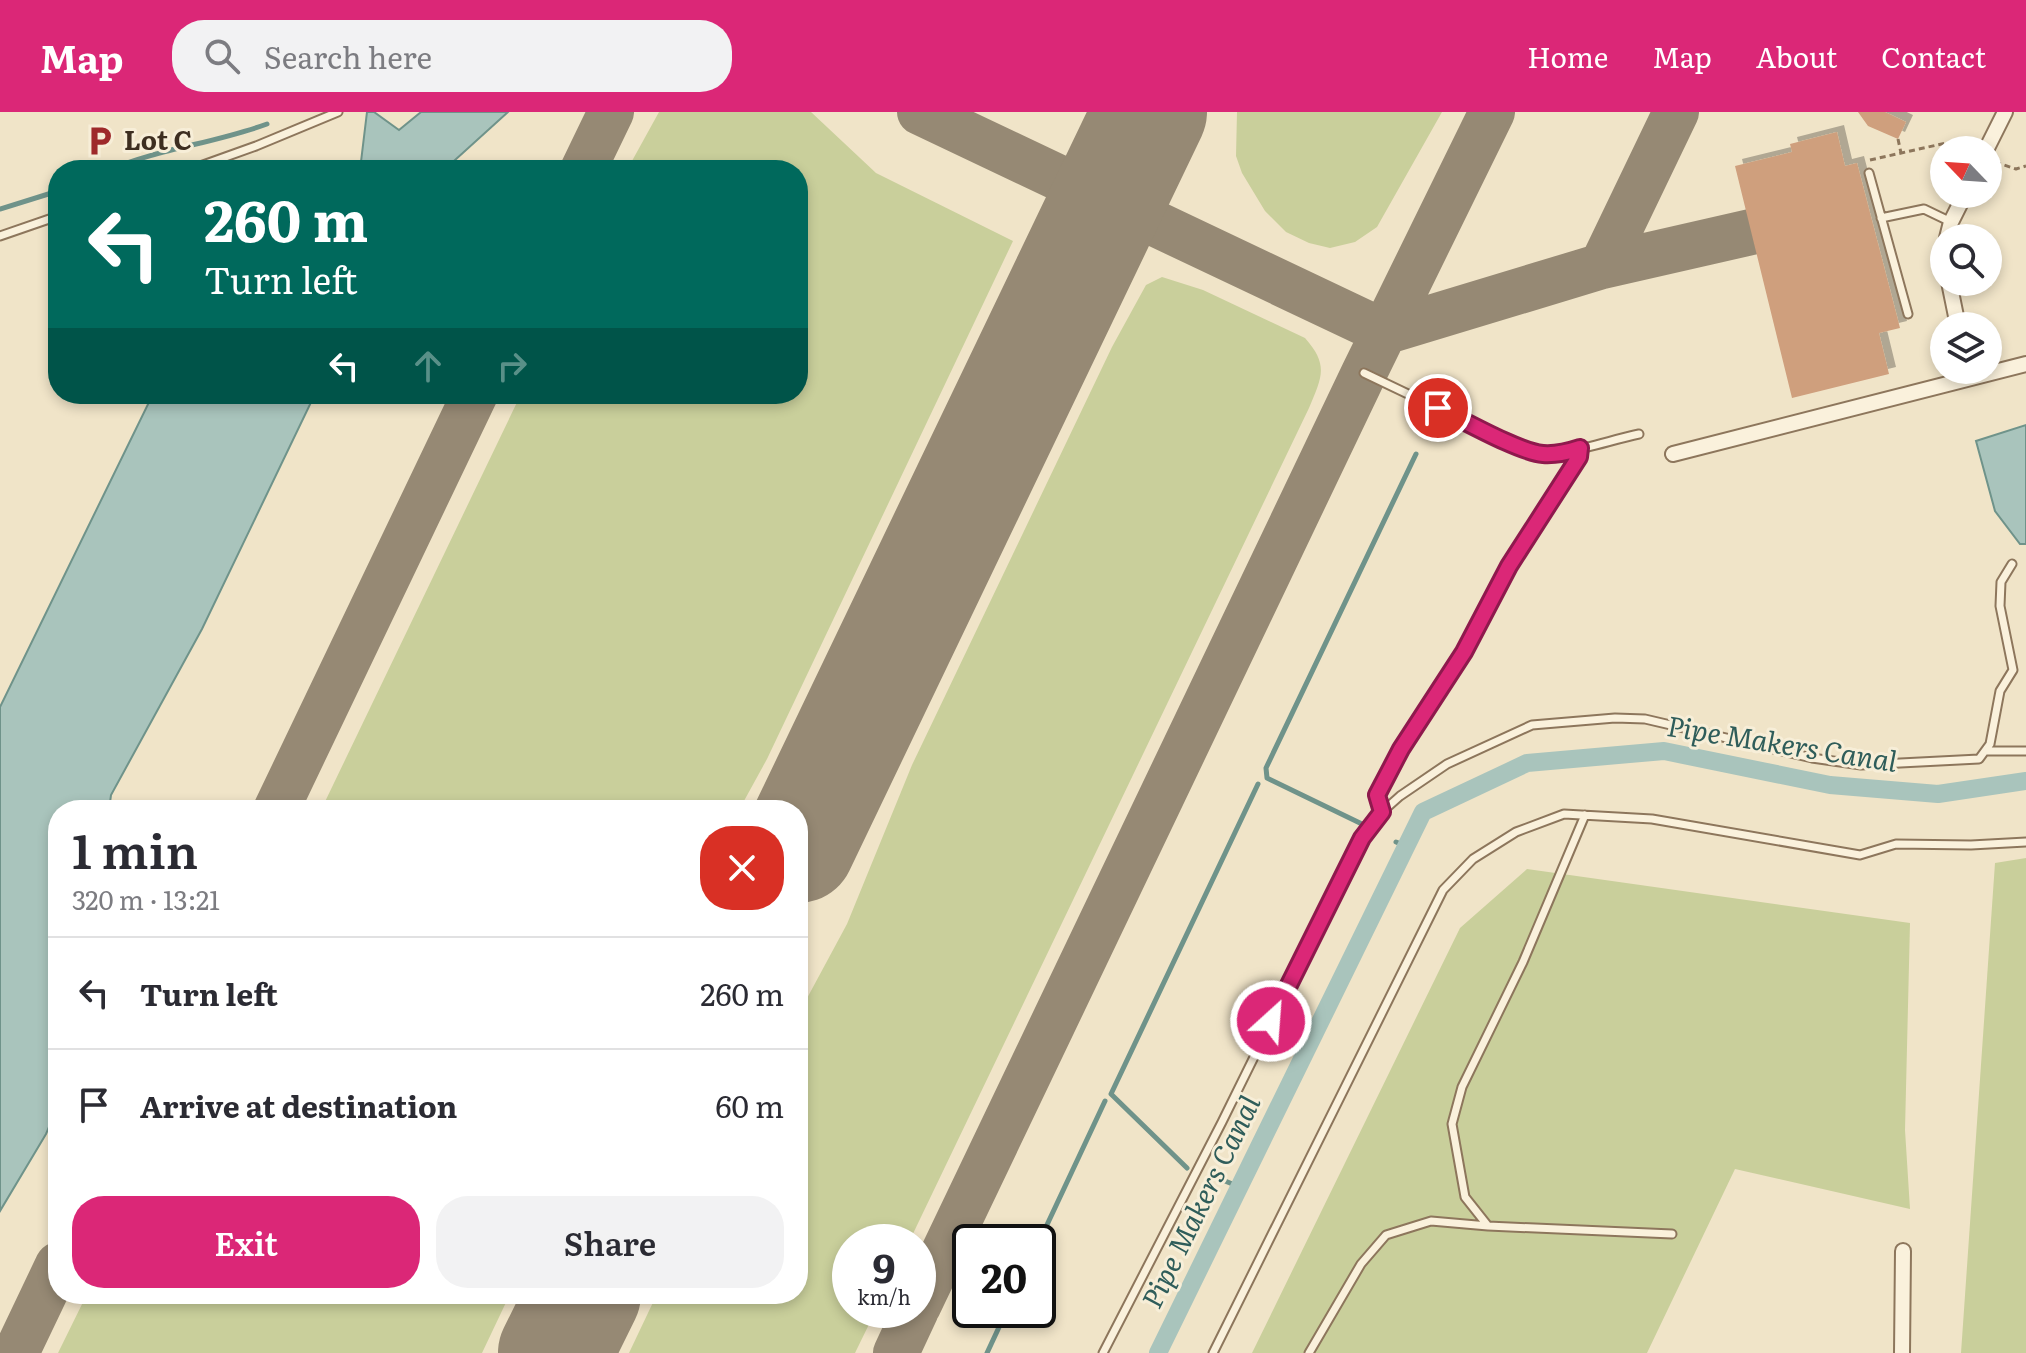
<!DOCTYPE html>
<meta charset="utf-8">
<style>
body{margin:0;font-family:Literata,serif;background:#f2f2f3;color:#2b2b33;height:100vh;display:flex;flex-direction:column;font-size:30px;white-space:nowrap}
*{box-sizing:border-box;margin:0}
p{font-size:26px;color:#7c7c81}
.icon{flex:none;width:44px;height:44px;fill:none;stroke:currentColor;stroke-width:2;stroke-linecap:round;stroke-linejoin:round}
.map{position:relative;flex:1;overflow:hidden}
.details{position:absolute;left:48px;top:688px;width:760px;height:504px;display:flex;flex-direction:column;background:#fff;border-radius:32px;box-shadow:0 4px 12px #0003}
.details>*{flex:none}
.banner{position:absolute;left:48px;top:48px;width:760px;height:244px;border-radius:32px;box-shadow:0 4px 12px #0003;background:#00695c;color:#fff;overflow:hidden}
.needle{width:52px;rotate:295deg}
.tools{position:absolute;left:1930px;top:24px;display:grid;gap:16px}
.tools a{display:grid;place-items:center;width:72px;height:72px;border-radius:50%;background:#fff;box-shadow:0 4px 12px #0003;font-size:40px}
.speed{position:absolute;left:832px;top:1112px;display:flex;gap:16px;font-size:40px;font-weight:700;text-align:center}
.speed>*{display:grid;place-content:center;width:104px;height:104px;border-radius:50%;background:#fff;box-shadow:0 4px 12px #0003;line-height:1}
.speed small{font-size:20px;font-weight:400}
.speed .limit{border:4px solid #111;border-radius:12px;background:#fff;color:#111}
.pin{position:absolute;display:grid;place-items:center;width:68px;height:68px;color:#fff;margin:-34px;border:4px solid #fff;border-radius:50%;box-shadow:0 2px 8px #0007}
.me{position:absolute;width:88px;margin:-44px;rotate:26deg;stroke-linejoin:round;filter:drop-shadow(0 0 6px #0008)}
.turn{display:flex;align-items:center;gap:28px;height:168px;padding:0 24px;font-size:36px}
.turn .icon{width:104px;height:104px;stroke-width:2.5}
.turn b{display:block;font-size:56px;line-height:68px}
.lanes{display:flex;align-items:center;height:76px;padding:0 24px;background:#0003;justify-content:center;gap:40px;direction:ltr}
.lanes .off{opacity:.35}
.round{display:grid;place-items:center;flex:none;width:84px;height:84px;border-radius:32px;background:#f2f2f3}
.overview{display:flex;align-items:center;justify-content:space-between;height:136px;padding:0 24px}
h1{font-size:48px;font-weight:600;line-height:60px}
.button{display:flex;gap:16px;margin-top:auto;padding:16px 24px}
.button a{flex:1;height:92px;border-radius:32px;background:#db2777;color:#fff;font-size:32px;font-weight:600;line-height:92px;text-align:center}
.button a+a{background:#f2f2f3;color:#2b2b33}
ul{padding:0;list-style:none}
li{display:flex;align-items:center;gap:24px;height:112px;padding:0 24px;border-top:2px solid #e1e1e2}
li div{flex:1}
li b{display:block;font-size:30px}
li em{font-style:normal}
header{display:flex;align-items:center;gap:48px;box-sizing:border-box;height:112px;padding:0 40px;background:#db2777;color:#fff}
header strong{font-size:38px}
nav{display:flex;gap:44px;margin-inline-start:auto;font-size:28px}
.search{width:560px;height:72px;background:#f2f2f3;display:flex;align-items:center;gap:20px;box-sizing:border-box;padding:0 28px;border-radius:32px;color:#7c7c81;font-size:30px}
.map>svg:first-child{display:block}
.green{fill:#c9cf9b}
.water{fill:#a9c4bc;stroke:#6f938a;stroke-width:2}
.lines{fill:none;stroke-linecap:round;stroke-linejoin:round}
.stream{stroke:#6f938a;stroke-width:5}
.canal{stroke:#a9c4bc;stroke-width:18}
.taxiway{stroke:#968974;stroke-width:46}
.runway{stroke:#968974;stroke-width:114}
.building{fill:#cf9f7d;filter:url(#shadow)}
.lane-casing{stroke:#8d765c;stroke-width:11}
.street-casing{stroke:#8d765c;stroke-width:18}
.path{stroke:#8d765c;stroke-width:3;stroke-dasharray:6 4;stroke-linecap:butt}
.lane{stroke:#faf1dc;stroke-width:7}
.street{stroke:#faf1dc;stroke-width:14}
.route-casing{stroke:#8e194d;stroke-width:20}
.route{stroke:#db2777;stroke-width:14}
.labels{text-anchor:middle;stroke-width:6;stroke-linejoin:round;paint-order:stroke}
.poi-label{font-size:26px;font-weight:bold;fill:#3d2e20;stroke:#f7eed8;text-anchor:start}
.water-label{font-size:28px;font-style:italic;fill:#2f5d5a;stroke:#f7eed8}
</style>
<header>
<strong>Map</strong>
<div class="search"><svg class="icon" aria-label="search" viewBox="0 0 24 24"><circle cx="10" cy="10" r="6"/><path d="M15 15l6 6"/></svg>Search here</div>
<nav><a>Home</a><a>Map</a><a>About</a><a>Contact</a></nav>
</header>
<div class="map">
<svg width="2026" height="1241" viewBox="0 0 2026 1241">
<defs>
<filter id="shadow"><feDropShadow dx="7" dy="-7" stdDeviation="0" flood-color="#0004"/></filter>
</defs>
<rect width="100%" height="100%" fill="#f0e4c8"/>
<path class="green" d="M 659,0 L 811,0 L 876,61 L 1013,129 L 767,647 L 739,698 L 321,698 L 521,282 L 798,282 L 798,58 L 627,58 Z
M 1237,0 L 1442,0 L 1377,115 L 1355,130 L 1330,136 L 1309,131 L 1286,120 L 1265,99 L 1242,61 L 1236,44 Z
M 1162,165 L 1203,178 L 1305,226 C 1329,253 1322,265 1309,296 L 909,1130 L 850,1130 L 850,1198 L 876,1198 L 855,1241 L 629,1241 L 657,1182 L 798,1182 L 798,903 L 847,812 L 912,653 L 1112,235 L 1146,173 Z
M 2026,746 L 2026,1241 L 1961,1241 L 1995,751 Z
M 1527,757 L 1910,811 L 1905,1018 L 1910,1097 L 1735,1057 L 1647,1241 L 1252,1241 L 1460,816 Z
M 87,1182 L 510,1182 L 482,1241 L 58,1241 Z"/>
<path class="water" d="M 367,0 L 374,0 L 399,18 L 421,0 L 508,0 L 444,58 L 360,58 Z
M 153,282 L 315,282 L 202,517 L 111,683 L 109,698 L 58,698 L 58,994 L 46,1022 L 0,1099 L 0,595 Z
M 2026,313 L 2026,432 L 2020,432 L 1995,399 L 1976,329 Z"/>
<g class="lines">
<path class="stream" d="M 109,58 C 158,37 215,31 267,12
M 0,97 L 58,79
M 1362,712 L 1267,666 L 1266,656 L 1416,342
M 1396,730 L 1406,734
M 1187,1056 L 1111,982 L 1258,672
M 1220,1067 L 1240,1075
M 1038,1132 L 1105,989
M 987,1241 L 1007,1198"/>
<path class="canal" d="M 1158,1241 L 1423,700 L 1527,651 L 1664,639 L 1830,673 L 1938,682 L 2026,669"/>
<path class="taxiway" d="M 920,0 L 1384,220 L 1602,154 L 1676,0
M 583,58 L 611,0
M 1602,154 L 1751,120
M 276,698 L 475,282
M 918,1194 L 1364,261 L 1492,0
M 16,1241 L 58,1153
M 896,1241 L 916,1198"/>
<path class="runway" d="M 798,734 L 1150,0
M 555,1241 L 584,1182"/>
</g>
<path class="building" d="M 1858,0 L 1885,0 L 1906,10 L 1898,27 L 1868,14 Z
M 1837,20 L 1845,54 L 1857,51 L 1900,216 L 1879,221 L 1889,262 L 1792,286 L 1735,54 L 1792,40 L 1790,32 Z"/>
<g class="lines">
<defs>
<path id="lane" d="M 189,58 L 256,34 L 338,0
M 1869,61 L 1908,202
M 1881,106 L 1924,97 L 1951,110
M 0,124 L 58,104
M 1364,261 L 1523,337 C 1562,348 1600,330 1639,322
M 1985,639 L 2026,639
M 1382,700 L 1377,683 L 1401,637 L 1464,540 L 1509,454 L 1574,354 L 1580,336
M 1585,703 L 1523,850 L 1462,975 L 1452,1012 L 1465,1085 L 1488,1114 L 1672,1122
M 1103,1241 L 1222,1010 L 1362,726 L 1382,700 L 1400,684 L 1447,652 L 1532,613 L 1615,606 L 1645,607 L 1812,646 L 1861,653 L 1979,647 L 1990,632 L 2000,579 L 2013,558 L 2000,494 L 2001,470 L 2012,452
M 1213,1241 L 1443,778 L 1473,747 L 1516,720 L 1564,702 L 1652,707 L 1860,743 L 1896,732 L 1971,733 L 2026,730
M 1309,1241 L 1361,1152 L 1386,1123 L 1431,1109 L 1488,1114"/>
<path id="street" d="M 1986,38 L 2005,0
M 1947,126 L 1951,110 L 1965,82
M 1949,170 L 1958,214
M 1673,342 L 2026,252
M 1902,1241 L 1903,1139"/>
</defs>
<use href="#lane" class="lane-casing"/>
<use href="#street" class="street-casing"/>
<path class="path" d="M 1898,27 L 1901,41
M 1870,48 L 1946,31 L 1963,38
M 1995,50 L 2016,57 L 2026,54"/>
<use href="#lane" class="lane"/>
<use href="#street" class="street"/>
</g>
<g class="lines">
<defs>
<path id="route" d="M 1271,909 L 1362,726 L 1382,700 L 1377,683 L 1401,637 L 1464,540 L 1509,454 L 1579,345 L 1580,336 C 1568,340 1556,343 1543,342 C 1519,340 1463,308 1438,296"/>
</defs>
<use href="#route" class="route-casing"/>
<use href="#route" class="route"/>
</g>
<defs>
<symbol id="parking-bare" viewBox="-9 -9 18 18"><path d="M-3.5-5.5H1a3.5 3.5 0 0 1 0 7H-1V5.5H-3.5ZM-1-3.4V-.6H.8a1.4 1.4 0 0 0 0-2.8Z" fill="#9e2a2b" stroke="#f7eed8" stroke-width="2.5" paint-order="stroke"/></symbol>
</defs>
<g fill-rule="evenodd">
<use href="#parking-bare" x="78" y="7" width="44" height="44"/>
</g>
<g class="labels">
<g class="poi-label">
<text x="124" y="38">Lot C</text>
</g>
<g class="water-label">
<text transform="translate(1782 632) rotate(9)" y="10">Pipe Makers Canal</text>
<text transform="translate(1201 1090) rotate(-64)" y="10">Pipe Makers Canal</text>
</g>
</g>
</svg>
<div class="tools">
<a><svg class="needle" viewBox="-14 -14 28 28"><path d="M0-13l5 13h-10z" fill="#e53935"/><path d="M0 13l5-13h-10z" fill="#7c7c81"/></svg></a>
<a><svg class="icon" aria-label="search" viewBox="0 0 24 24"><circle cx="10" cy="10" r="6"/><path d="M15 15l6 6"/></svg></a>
<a><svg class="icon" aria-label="layers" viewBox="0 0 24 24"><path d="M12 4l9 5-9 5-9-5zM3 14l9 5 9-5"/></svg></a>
</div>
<div class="speed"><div>9<small>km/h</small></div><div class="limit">20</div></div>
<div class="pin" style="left:1438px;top:296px;background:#d93025"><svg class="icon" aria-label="arrive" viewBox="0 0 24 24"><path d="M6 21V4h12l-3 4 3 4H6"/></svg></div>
<svg class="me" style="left:1271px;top:909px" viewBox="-20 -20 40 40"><circle r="17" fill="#db2777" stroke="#fff" stroke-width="3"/><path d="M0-11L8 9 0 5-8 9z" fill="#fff"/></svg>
<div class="banner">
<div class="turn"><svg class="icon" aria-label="left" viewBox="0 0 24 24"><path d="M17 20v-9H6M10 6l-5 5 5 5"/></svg><div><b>260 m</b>Turn left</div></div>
<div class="lanes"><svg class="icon" aria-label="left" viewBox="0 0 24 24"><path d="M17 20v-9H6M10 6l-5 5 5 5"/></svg><svg class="icon off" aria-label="ahead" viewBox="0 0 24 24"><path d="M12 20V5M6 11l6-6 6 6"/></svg><svg class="icon off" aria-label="right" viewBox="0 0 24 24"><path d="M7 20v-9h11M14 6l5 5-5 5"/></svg></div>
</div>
<section class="details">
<div class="overview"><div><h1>1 min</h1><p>320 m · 13:21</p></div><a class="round" style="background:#d93025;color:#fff"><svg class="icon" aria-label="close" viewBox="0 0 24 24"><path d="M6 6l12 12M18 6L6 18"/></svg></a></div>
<ul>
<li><svg class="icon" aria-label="left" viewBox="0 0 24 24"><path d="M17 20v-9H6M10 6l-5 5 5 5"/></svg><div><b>Turn left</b></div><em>260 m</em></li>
<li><svg class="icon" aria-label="arrive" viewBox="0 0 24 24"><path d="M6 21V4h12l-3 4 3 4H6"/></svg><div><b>Arrive at destination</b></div><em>60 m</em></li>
</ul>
<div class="button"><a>Exit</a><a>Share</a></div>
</section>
</div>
